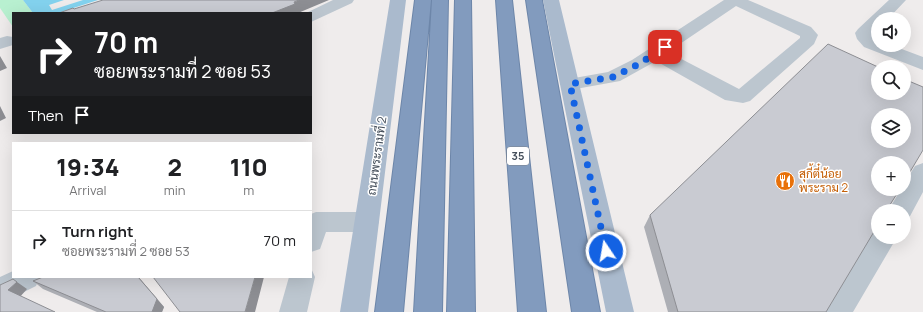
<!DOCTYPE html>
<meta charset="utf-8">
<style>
body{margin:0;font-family:Manrope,Sarabun,sans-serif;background:#f6f6f6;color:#202124;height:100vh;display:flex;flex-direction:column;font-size:15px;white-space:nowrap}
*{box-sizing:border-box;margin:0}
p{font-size:13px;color:#757577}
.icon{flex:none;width:22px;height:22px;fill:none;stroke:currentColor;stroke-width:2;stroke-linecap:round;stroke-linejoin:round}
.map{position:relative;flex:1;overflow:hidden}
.details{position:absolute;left:12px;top:142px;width:300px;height:136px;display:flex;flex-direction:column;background:#fff;border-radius:0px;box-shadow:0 4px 16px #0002}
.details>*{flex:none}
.banner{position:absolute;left:12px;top:12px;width:300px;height:122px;border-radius:0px;box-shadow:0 4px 16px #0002;background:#202124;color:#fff;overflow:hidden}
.tools{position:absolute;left:871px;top:12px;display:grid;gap:8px}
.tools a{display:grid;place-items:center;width:40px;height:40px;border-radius:50%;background:#fff;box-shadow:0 4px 16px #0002;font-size:20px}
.pin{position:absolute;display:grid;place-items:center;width:34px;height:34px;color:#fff;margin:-17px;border-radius:8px;box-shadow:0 2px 6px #0006}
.me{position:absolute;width:44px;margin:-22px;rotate:348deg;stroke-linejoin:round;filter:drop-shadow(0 0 3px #0008)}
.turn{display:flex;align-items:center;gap:14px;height:84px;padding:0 16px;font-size:18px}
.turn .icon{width:52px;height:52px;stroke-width:2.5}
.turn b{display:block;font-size:28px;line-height:34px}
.then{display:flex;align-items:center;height:38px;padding:0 16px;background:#0003;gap:8px;font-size:15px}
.eta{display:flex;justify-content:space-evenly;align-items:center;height:68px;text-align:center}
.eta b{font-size:24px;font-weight:800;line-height:28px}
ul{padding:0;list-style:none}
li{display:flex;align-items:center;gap:12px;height:60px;padding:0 16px;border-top:1px solid #e0e0e0}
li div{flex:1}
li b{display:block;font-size:15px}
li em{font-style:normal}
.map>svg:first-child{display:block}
.green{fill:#b8f0d0}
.water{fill:#83d2ee}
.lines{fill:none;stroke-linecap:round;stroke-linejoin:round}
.highway-casing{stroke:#6d86a9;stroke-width:2}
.minor{fill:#bcc6cf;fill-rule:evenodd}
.major{fill:#aabacd;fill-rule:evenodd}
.highway{fill:#829bbe;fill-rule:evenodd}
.wall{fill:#adafb5}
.shaded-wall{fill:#8d8e93}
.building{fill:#c9cbd2;stroke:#8d8e93;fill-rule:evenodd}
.route{stroke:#1362e3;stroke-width:7;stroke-dasharray:0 12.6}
.labels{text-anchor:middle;stroke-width:3;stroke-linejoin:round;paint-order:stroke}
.shield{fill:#fff;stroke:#7c838c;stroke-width:1}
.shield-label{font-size:11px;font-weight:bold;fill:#444e5a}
.street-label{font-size:12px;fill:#444e5a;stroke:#fff}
.food-label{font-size:12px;fill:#c56008;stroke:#fff;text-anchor:start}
</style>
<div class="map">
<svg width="923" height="312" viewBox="0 0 923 312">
<rect width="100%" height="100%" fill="#efecec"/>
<path class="green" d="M 0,0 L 23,0 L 33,13 L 13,13 L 13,27 L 0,8 Z"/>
<path class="water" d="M 23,0 L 64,0 L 49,5 L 52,10 L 83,0 L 98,0 L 58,13 L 33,13 Z"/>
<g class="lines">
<defs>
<path id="highway" d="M 415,0 L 431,0 L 403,312 L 375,312 Z
M 432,0 L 448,0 L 442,312 L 414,312 Z
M 455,0 L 471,0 L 475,312 L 447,312 Z
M 496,0 L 512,0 L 546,312 L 518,312 Z
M 526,0 L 542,0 L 600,312 L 572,312 Z"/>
</defs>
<use href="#highway" class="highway-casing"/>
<path class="minor" d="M 333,0 L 354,0 L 352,3 L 311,22 L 311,13 L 306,13 Z
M 724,0 L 748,0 L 811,27 L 818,35 L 814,44 L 750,101 L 743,103 L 725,100 L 656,61 L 620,81 L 570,90 L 563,88 L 560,84 L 563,80 L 608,72 L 632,60 ZM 736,6 L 800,36 L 800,38 L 739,89 L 668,52 Z
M 889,0 L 906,0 L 888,19 L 878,19 L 878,29 L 873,34 L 874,37 L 878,40 L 878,45 L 891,45 L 923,57 L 923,70 L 864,47 L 857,39 L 855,33 L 858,29 Z
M 7,36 L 13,37 L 13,45 L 0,49 L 0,38 Z
M 923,163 L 923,192 L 909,218 L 904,220 L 904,211 L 888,211 L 901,189 L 904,189 L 904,184 L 915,166 Z
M 316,212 L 367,212 L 376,215 L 379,222 L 376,229 L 367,232 L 326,232 L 320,249 L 311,252 L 311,214 Z
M 878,228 L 878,237 L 897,237 L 853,312 L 824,312 L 828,303 L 875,229 Z
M 311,268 L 315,277 L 307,312 L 279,312 L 289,277 L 311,277 Z
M 13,271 L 13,277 L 40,277 L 36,286 L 0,304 L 0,277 Z"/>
<path class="major" d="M 390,0 L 406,0 L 368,312 L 340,312 Z
M 543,0 L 559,0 L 634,312 L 606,312 Z"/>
<use href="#highway" class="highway"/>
</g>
<path class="wall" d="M 650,215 L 826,312 L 668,312 L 644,227 Z
M 43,277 L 138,277 L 164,307 L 162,312 L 97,312 L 43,289 L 33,281 Z"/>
<path class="shaded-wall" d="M 299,0 L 329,0 L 298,13 L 272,13 Z
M 0,56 L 7,68 L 0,71 Z
M 0,106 L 6,118 L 0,121 Z
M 138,277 L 141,280 L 164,307 L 162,312 L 152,312 Z
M 255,277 L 264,277 L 255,312 L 245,312 Z
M 17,282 L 27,289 L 19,298 L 8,290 Z"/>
<path class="building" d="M 103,0 L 299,0 L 294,2 L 295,4 L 272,13 L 59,13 L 73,8 L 74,9 Z
M 828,44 L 878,67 L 878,93 L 904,93 L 904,79 L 923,87 L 923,150 L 904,182 L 904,163 L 878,163 L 878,189 L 900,189 L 886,211 L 878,211 L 878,225 L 826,312 L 678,312 L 650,215 ZM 878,115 L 904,115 L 904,141 L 878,141 Z
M 43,277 L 138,277 L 157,299 L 152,312 L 106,312 L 33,281 Z
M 153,277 L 255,277 L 245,312 L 180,312 Z
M 13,279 L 17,282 L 8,290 L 55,312 L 0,312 L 0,285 Z"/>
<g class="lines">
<path class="route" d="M 606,251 L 570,84 L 613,77 L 639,64 L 665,47"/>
</g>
<defs>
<symbol id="restaurant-disc" viewBox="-11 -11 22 22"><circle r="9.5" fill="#e8710a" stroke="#fff"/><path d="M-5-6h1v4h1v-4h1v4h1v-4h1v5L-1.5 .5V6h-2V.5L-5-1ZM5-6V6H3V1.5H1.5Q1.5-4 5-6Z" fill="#fff"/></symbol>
</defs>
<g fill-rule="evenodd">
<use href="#restaurant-disc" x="774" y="170" width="22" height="22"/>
</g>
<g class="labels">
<rect class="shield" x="507" y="147" width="22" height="18" rx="3"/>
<g class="shield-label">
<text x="518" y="160">35</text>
</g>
<g class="street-label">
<text transform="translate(377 156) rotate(-82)" y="4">ถนนพระรามที่ 2</text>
</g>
<g class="food-label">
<text x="799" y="178">สุกี้ตี๋น้อย<tspan x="799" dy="14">พระราม 2</tspan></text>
</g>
</g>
</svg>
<div class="tools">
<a><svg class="icon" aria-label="sound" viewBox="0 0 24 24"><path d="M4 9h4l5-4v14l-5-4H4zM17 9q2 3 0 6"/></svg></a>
<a><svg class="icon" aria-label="search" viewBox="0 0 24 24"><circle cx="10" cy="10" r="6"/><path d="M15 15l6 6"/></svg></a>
<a><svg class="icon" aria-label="layers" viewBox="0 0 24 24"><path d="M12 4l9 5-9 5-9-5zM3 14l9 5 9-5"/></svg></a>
<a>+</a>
<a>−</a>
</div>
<div class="pin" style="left:665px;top:47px;background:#d93025"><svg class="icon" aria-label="arrive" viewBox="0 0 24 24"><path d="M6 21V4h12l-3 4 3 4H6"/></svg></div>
<svg class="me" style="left:606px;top:251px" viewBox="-20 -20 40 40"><circle r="17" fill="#1362e3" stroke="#fff" stroke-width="3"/><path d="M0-11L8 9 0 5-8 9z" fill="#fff"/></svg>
<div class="banner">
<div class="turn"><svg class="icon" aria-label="right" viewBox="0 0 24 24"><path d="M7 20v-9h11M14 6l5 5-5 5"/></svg><div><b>70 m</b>ซอยพระรามที่ 2 ซอย 53</div></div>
<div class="then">Then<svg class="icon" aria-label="arrive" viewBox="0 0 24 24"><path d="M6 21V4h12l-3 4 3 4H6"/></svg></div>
</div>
<section class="details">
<div class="eta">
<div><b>19:34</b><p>Arrival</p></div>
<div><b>2</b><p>min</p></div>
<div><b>110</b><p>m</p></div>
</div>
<ul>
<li><svg class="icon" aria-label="right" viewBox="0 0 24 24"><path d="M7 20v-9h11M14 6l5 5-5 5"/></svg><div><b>Turn right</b><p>ซอยพระรามที่ 2 ซอย 53</p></div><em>70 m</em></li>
</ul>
</section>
</div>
